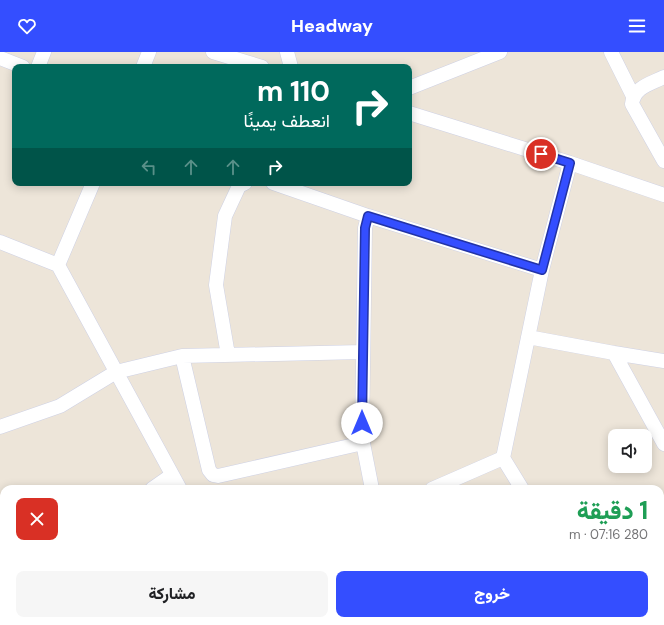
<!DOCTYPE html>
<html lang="ar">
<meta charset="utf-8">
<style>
body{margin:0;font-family:"DM Sans",Vazirmatn,sans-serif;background:#f6f6f6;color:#202124;direction:rtl;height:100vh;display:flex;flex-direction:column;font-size:15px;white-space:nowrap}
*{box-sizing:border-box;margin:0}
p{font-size:13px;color:#757577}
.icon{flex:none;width:22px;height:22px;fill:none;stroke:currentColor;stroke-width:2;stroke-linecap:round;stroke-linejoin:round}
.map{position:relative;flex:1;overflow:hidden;direction:ltr}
.details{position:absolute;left:0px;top:433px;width:664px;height:140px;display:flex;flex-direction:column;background:#fff;border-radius:12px 12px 0 0;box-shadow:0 2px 10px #0003;direction:rtl}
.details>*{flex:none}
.banner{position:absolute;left:12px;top:12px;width:400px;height:122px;border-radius:8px;box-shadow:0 2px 10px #0003;direction:rtl;background:#00695c;color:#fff;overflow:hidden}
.controls{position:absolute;left:608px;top:377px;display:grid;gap:8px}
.controls a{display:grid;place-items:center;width:44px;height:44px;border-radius:8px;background:#fff;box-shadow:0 2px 10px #0003;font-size:20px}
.pin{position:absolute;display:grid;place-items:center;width:34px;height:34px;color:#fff;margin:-17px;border:2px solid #fff;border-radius:50%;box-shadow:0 1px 4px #0007}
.me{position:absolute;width:44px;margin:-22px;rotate:0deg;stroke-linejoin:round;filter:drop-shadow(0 0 3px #0008)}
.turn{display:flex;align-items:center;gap:14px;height:84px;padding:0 16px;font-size:18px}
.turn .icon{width:52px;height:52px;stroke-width:2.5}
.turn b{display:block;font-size:28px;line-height:34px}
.lanes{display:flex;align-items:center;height:38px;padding:0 16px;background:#0003;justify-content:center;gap:20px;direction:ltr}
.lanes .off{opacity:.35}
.round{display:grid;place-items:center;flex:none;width:42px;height:42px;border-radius:8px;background:#f6f6f6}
.summary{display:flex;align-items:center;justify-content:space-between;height:68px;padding:0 16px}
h1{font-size:24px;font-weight:800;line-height:30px;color:#1e9e55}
.button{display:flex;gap:8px;margin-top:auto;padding:8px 16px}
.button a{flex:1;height:46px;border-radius:8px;background:#344eff;color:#fff;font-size:16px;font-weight:800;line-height:46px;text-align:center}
.button a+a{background:#f6f6f6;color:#202124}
header{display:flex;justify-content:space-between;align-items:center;height:52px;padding:0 16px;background:#344eff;color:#fff;font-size:18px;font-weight:800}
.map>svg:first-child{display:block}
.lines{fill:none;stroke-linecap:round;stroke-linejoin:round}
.street-casing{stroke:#ced1e4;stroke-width:15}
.street{stroke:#fff;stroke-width:14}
.route-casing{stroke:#2233a6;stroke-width:10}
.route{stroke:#344eff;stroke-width:7}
</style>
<header><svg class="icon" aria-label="menu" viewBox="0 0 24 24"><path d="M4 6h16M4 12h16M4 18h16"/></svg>Headway<svg class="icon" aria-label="heart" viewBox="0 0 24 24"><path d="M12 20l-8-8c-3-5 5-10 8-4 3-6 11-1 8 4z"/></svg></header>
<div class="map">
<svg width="664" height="573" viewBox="0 0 664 573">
<rect width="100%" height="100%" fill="#ede5d9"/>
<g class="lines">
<defs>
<path id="street" d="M 213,0 L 262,15
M 287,0 L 291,15
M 611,0 L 633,44
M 0,6 L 23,15
M 38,15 L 44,0
M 143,15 L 149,0
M 664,25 C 650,32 634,35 632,52 L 664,109
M 409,36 L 500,0
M 409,61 L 570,111 L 664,143
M 273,131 L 368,164 L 542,218
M 368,164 L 365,176 L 362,386 L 372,437
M 0,190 L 58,213 L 180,437
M 58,213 L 93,131
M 528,285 L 614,301 L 664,392
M 614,301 L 664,309
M 228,303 L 216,233 L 225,164 L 239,134 L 245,131
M 182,304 L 209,418 L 213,423 L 218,424 L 363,391
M 0,375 L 60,354 L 116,320 L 182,304 L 362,300
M 152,437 L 172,423
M 432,437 L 503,406
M 522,437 L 503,406 L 542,218 L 570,111
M 0,528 L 4,526
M 330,569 L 333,573
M 603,569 L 605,573
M 165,573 L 174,569"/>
</defs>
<use href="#street" class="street-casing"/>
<use href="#street" class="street"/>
</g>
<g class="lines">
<defs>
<path id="route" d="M 362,371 L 365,176 L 368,164 L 542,218 L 570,111 L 541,102"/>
</defs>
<use href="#route" class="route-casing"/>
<use href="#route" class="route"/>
</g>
</svg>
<div class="controls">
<a><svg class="icon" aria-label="sound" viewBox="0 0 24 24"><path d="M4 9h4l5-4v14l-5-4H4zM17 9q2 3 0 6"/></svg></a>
</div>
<div class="pin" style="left:541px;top:102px;background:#d93025"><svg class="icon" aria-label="arrive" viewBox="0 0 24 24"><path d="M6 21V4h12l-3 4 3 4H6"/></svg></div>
<svg class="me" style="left:362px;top:371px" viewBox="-20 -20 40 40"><circle r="19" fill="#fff"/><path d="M0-13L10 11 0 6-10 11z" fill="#344eff"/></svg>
<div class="banner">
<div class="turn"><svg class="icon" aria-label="right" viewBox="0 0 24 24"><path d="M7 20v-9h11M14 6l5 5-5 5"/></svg><div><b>110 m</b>انعطف يمينًا</div></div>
<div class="lanes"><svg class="icon off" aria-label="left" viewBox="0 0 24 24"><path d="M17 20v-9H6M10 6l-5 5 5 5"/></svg><svg class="icon off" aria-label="ahead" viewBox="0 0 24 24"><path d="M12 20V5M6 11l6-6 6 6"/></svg><svg class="icon off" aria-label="ahead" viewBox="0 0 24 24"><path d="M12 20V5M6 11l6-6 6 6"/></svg><svg class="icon" aria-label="right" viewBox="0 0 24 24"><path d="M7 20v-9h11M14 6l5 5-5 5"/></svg></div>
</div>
<section class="details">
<div class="summary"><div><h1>1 دقيقة</h1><p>280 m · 07:16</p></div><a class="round" style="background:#d93025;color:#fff"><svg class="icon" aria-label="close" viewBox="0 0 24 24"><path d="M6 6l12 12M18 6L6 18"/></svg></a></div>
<div class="button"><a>خروج</a><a>مشاركة</a></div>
</section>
</div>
